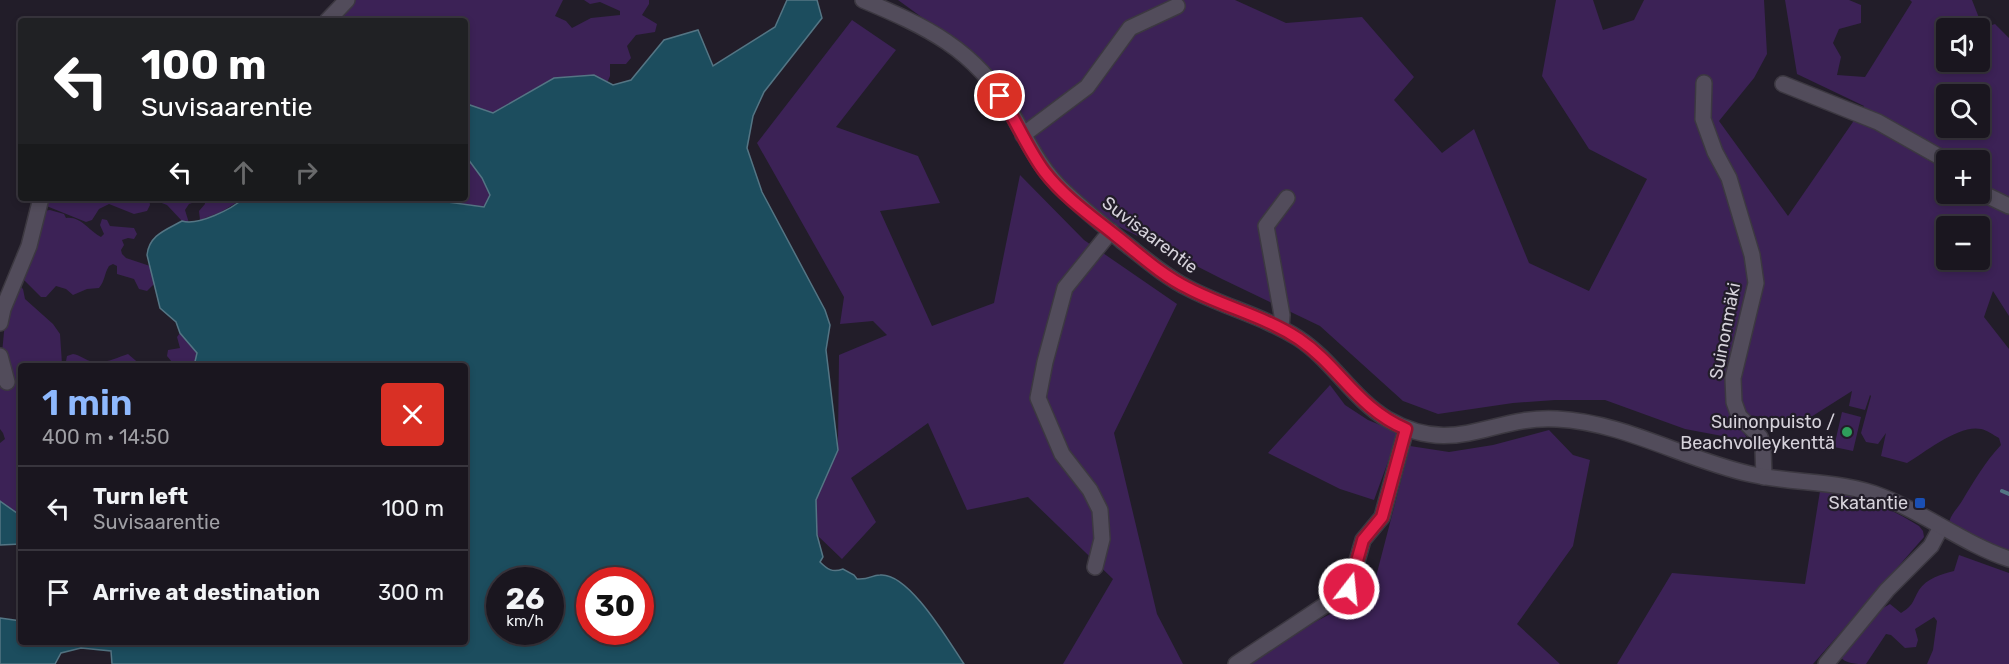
<!DOCTYPE html>
<meta charset="utf-8">
<style>
body{margin:0;font-family:Rubik,sans-serif;background:#27232c;color:#f1f3f6;height:100vh;display:flex;flex-direction:column;font-size:22px;white-space:nowrap}
*{box-sizing:border-box;margin:0}
p{font-size:20px;color:#9f9fa4}
.icon{flex:none;width:33px;height:33px;fill:none;stroke:currentColor;stroke-width:2;stroke-linecap:round;stroke-linejoin:round}
.map{position:relative;flex:1;overflow:hidden}
.drawer{position:absolute;left:18px;top:363px;width:450px;height:282px;display:flex;flex-direction:column;background:#1a161f;border-radius:6px;box-shadow:0 3px 9px #0003,0 0 0 2px #38353d}
.drawer>*{flex:none}
.banner{position:absolute;left:18px;top:18px;width:450px;height:183px;border-radius:6px;box-shadow:0 3px 9px #0003,0 0 0 2px #38353d;background:#202124;color:#fff;overflow:hidden}
.controls{position:absolute;left:1936px;top:18px;display:grid;gap:12px}
.controls a{display:grid;place-items:center;width:54px;height:54px;border-radius:6px;background:#1a161f;box-shadow:0 3px 9px #0003,0 0 0 2px #38353d;font-size:30px}
.speed{position:absolute;left:486px;top:567px;display:flex;gap:12px;font-size:30px;font-weight:700;text-align:center}
.speed>*{display:grid;place-content:center;width:78px;height:78px;border-radius:50%;background:#1a161f;box-shadow:0 3px 9px #0003,0 0 0 2px #38353d;line-height:1}
.speed small{font-size:15px;font-weight:400}
.speed .limit{border:9px solid #d22;background:#fff;color:#111}
.pin{position:absolute;display:grid;place-items:center;width:51px;height:51px;color:#fff;margin:-26px;border:3px solid #fff;border-radius:50%;box-shadow:0 2px 6px #0007}
.me{position:absolute;width:66px;margin:-33px;rotate:16deg;stroke-linejoin:round;filter:drop-shadow(0 0 4px #0008)}
.turn{display:flex;align-items:center;gap:21px;height:126px;padding:0 24px;font-size:27px}
.turn .icon{width:78px;height:78px;stroke-width:2.5}
.turn b{display:block;font-size:42px;line-height:51px}
.lanes{display:flex;align-items:center;height:57px;padding:0 24px;background:#0003;justify-content:center;gap:30px;direction:ltr}
.lanes .off{opacity:.35}
.round{display:grid;place-items:center;flex:none;width:63px;height:63px;border-radius:6px;background:#27232c}
.overview{display:flex;align-items:center;justify-content:space-between;height:102px;padding:0 24px}
h1{font-size:36px;font-weight:600;line-height:45px;color:#8eb8fd}
ul{padding:0;list-style:none}
li{display:flex;align-items:center;gap:18px;height:84px;padding:0 24px;border-top:2px solid #38353d}
li div{flex:1}
li b{display:block;font-size:22px}
li em{font-style:normal}
.map>svg:first-child{display:block}
.green{fill:#3c2256;fill-rule:evenodd}
.water{fill:#1c4d5e;stroke:#547584;stroke-width:1.5;fill-rule:evenodd}
.lines{fill:none;stroke-linecap:round;stroke-linejoin:round}
.stream{stroke:#547584;stroke-width:4}
.street-casing{stroke:#3c3841;stroke-width:18}
.secondary-casing{stroke:#3c3841;stroke-width:18}
.street{stroke:#524c5b;stroke-width:15}
.secondary{stroke:#524c5b;stroke-width:15}
.route-casing{stroke:#92132f;stroke-width:15}
.route{stroke:#e11d48;stroke-width:10}
.leisure-dot{fill:#2e9e5b;stroke:#221d29;stroke-width:2}
.transit-dot{fill:#1a4fb4;stroke:#221d29;stroke-width:2}
.labels{text-anchor:middle;stroke-width:4.5;stroke-linejoin:round;paint-order:stroke}
.street-label{font-size:18px;fill:#d6d2db;stroke:#221d29}
.poi-label{font-size:18px;fill:#d6d2db;stroke:#221d29;text-anchor:end}
</style>
<div class="map">
<svg width="2009" height="664" viewBox="0 0 2009 664">
<rect width="100%" height="100%" fill="#221d29"/>
<path class="green" d="M 352,0 L 563,0 L 555,16 L 566,21 L 572,28 L 591,18 L 620,15 L 620,11 L 600,2 L 590,4 L 584,0 L 649,0 L 649,4 L 642,15 L 657,24 L 655,32 L 636,35 L 627,46 L 631,58 L 626,64 L 610,64 L 610,76 L 607,83 L 594,75 L 554,78 L 493,113 L 469,105 L 465,101 L 465,21 L 334,21 Z
M 898,0 L 1235,0 L 1286,23 L 1362,17 L 1414,77 L 1394,100 L 1442,153 L 1474,129 L 1529,263 L 1589,291 L 1647,179 L 1589,149 L 1542,76 L 1556,0 L 1593,0 L 1603,30 L 1634,20 L 1644,0 L 1764,0 L 1767,54 L 1754,78 L 1719,121 L 1788,216 L 1864,106 L 1797,74 L 1785,0 L 1849,0 L 1861,5 L 1861,23 L 1839,29 L 1833,43 L 1841,57 L 1837,75 L 1865,77 L 1912,2 L 1910,0 L 1972,0 L 1983,28 L 1995,24 L 2009,38 L 2009,316 L 1993,291 L 1984,317 L 2009,349 L 2009,552 L 1953,526 L 1949,522 C 1952,513 1957,509 1962,501 C 1974,481 1985,462 2001,445 L 1999,438 C 1993,435 1987,430 1981,429 C 1960,424 1925,452 1907,463 L 1881,456 L 1886,433 L 1878,444 L 1866,442 L 1861,433 L 1871,396 L 1870,395 L 1865,410 L 1849,406 L 1852,391 L 1803,422 L 1731,413 L 1749,441 L 1685,429 L 1605,400 L 1555,400 L 1513,403 L 1438,414 L 1403,401 L 1320,326 L 1222,279 L 1108,221 L 1046,169 L 985,63 ZM 1947,28 L 1980,28 L 1980,62 L 1947,62 ZM 1947,94 L 1980,94 L 1980,128 L 1947,128 ZM 1947,160 L 1980,160 L 1980,194 L 1947,194 ZM 1947,226 L 1980,226 L 1980,260 L 1947,260 Z
M 852,20 L 896,50 L 836,127 L 918,156 L 940,203 L 880,211 L 932,326 L 994,303 L 1020,175 L 1084,240 L 1177,304 L 1114,433 L 1157,614 L 1183,664 L 1063,664 L 1113,579 L 1028,497 L 967,510 L 928,423 L 851,478 L 876,522 L 842,559 L 818,536 L 823,557 L 783,548 L 838,443 L 839,355 L 887,335 L 873,321 L 840,324 L 844,297 L 757,143 Z
M 465,155 L 482,178 L 490,196 L 484,207 L 418,198 L 465,198 Z
M 44,198 L 149,198 L 150,205 L 147,211 L 134,214 L 109,204 L 99,209 L 92,220 L 86,222 L 44,205 Z
M 153,198 L 194,198 L 195,202 L 189,204 L 185,210 L 189,223 L 182,221 L 167,205 L 154,200 Z
M 204,198 L 244,198 L 221,212 L 200,220 L 199,211 L 205,204 Z
M 50,210 L 64,214 L 66,218 C 81,216 89,231 101,237 L 104,234 L 100,225 L 102,219 L 107,220 L 110,226 L 134,228 L 137,234 L 134,239 L 128,238 L 122,240 L 124,245 L 121,250 L 122,254 L 126,258 L 150,266 L 155,283 L 147,291 L 139,289 L 134,279 L 117,274 L 117,266 L 113,264 L 109,266 C 104,274 105,281 99,288 L 87,289 L 73,295 L 66,289 L 56,286 L 46,297 L 41,297 L 21,277 L 43,211 Z
M 18,284 L 23,289 L 25,299 L 53,324 L 60,334 L 62,364 L 65,366 L 21,366 L 21,516 L 0,501 L 0,443 L 5,439 L 3,433 L 0,429 L 0,354 L 2,353 L 6,311 Z
M 180,333 L 197,353 L 194,366 L 168,366 L 172,362 L 167,356 L 168,350 L 180,348 L 177,337 Z
M 73,354 C 80,355 84,359 90,361 C 103,365 116,358 128,354 L 142,366 L 65,366 L 67,356 Z
M 1330,385 L 1345,405 L 1368,420 L 1397,432 L 1393,448 L 1374,500 L 1340,489 L 1268,453 Z
M 1842,412 L 1861,417 L 1853,451 L 1834,447 Z
M 1549,430 L 1573,455 L 1590,460 L 1573,546 L 1517,624 L 1560,664 L 1251,664 L 1294,633 L 1372,592 L 1410,446 L 1449,452 L 1493,445 Z
M 1820,491 C 1857,494 1887,506 1919,526 L 1923,531 L 1924,537 L 1813,664 L 1617,664 L 1672,573 L 1805,584 Z
M 1959,555 L 2009,573 L 2009,664 L 1927,664 L 1933,650 L 1937,621 L 1934,617 L 1915,629 L 1918,640 L 1916,647 L 1905,648 L 1891,635 L 1886,634 L 1866,664 C 1856,664 1845,664 1840,656 L 1876,612 L 1890,604 L 1901,613 C 1914,605 1912,602 1919,590 C 1926,579 1941,574 1954,571 Z"/>
<path class="water" d="M 787,0 L 817,0 L 822,18 L 764,92 L 753,116 L 747,148 L 762,192 L 825,310 L 830,325 L 826,350 L 838,450 L 816,500 L 817,535 L 823,557 L 820,562 C 827,569 832,573 843,569 L 854,575 L 857,579 C 870,580 871,575 880,575 C 909,572 949,642 964,664 L 112,664 L 111,651 L 81,648 L 61,653 L 55,664 L 0,664 L 0,618 L 21,621 L 21,642 L 465,642 L 465,366 L 194,366 L 197,353 L 180,333 L 176,322 L 160,308 L 147,255 C 149,235 166,230 182,221 C 198,226 232,209 244,198 L 418,198 L 484,207 L 490,195 L 482,178 L 465,155 L 465,101 L 470,105 L 493,113 L 554,78 L 594,75 L 613,85 L 631,80 L 664,40 L 698,30 L 713,66 L 775,27 ZM 500,580 L 550,580 L 550,632 L 500,632 ZM 590,580 L 640,580 L 640,632 L 590,632 Z
M 0,501 L 21,516 L 21,544 L 0,545 Z"/>
<g class="lines">
<path class="stream" d="M 2002,491 L 2009,494"/>
<defs>
<path id="street" d="M 327,21 L 347,0
M 1704,83 L 1703,119 L 1715,152 L 1729,178 L 1752,255 L 1756,283 L 1733,378 L 1734,402 L 1739,416 L 1760,437 L 1763,449 L 1764,477
M 1783,84 L 1878,122 L 1947,161
M 1023,135 L 1087,87 L 1130,28 L 1177,6
M 1980,189 L 1988,196 L 2009,206
M 0,323 L 3,309 L 29,246 L 41,198
M 1281,328 L 1282,315 L 1266,226 L 1287,198
M 0,356 L 7,382
M 1095,567 L 1102,539 L 1100,510 L 1090,490 L 1062,454 L 1038,398 L 1045,362 L 1065,288 L 1111,231
M 1236,664 L 1349,589 L 1363,540 L 1382,517 L 1406,429
M 1826,664 L 1887,590 L 1931,546 L 1941,527"/>
<path id="secondary" d="M 863,0 C 925,26 975,49 1010,110 C 1027,140 1040,170 1066,193 C 1084,210 1103,225 1122,241 C 1143,257 1164,276 1188,288 C 1224,307 1263,316 1298,338 C 1332,360 1352,398 1387,419 C 1455,458 1492,415 1557,419 C 1623,422 1686,460 1750,474 C 1794,484 1841,480 1883,497 C 1927,514 1964,544 2009,559"/>
</defs>
<use href="#street" class="street-casing"/>
<use href="#secondary" class="secondary-casing"/>
<use href="#street" class="street"/>
<use href="#secondary" class="secondary"/>
</g>
<g class="lines">
<defs>
<path id="route" d="M 1000,96 C 1016,120 1027,148 1044,171 C 1063,196 1090,215 1115,235 C 1138,253 1161,275 1188,288 C 1224,307 1264,316 1299,339 C 1340,367 1357,408 1406,429 L 1382,517 L 1363,540 L 1349,589"/>
</defs>
<use href="#route" class="route-casing"/>
<use href="#route" class="route"/>
</g>
<circle class="leisure-dot" cx="1847" cy="432" r="6"/>
<rect class="transit-dot" x="1914" y="497" width="12" height="12" rx="3"/>
<g class="labels">
<g class="street-label">
<text transform="translate(1150 235) rotate(37)" y="6">Suvisaarentie</text>
<text transform="translate(1725 331) rotate(-79)" y="6">Suinonmäki</text>
</g>
<g class="poi-label">
<text x="1835" y="428">Suinonpuisto /<tspan x="1835" dy="21">Beachvolleykenttä</tspan></text>
<text x="1908" y="509">Skatantie</text>
</g>
</g>
</svg>
<div class="controls">
<a><svg class="icon" aria-label="sound" viewBox="0 0 24 24"><path d="M4 9h4l5-4v14l-5-4H4zM17 9q2 3 0 6"/></svg></a>
<a><svg class="icon" aria-label="search" viewBox="0 0 24 24"><circle cx="10" cy="10" r="6"/><path d="M15 15l6 6"/></svg></a>
<a>+</a>
<a>−</a>
</div>
<div class="speed"><div>26<small>km/h</small></div><div class="limit">30</div></div>
<div class="pin" style="left:1000px;top:96px;background:#d93025"><svg class="icon" aria-label="arrive" viewBox="0 0 24 24"><path d="M6 21V4h12l-3 4 3 4H6"/></svg></div>
<svg class="me" style="left:1349px;top:589px" viewBox="-20 -20 40 40"><circle r="17" fill="#e11d48" stroke="#fff" stroke-width="3"/><path d="M0-11L8 9 0 5-8 9z" fill="#fff"/></svg>
<div class="banner">
<div class="turn"><svg class="icon" aria-label="left" viewBox="0 0 24 24"><path d="M17 20v-9H6M10 6l-5 5 5 5"/></svg><div><b>100 m</b>Suvisaarentie</div></div>
<div class="lanes"><svg class="icon" aria-label="left" viewBox="0 0 24 24"><path d="M17 20v-9H6M10 6l-5 5 5 5"/></svg><svg class="icon off" aria-label="ahead" viewBox="0 0 24 24"><path d="M12 20V5M6 11l6-6 6 6"/></svg><svg class="icon off" aria-label="right" viewBox="0 0 24 24"><path d="M7 20v-9h11M14 6l5 5-5 5"/></svg></div>
</div>
<section class="drawer">
<div class="overview"><div><h1>1 min</h1><p>400 m · 14:50</p></div><a class="round" style="background:#d93025;color:#fff"><svg class="icon" aria-label="close" viewBox="0 0 24 24"><path d="M6 6l12 12M18 6L6 18"/></svg></a></div>
<ul>
<li><svg class="icon" aria-label="left" viewBox="0 0 24 24"><path d="M17 20v-9H6M10 6l-5 5 5 5"/></svg><div><b>Turn left</b><p>Suvisaarentie</p></div><em>100 m</em></li>
<li><svg class="icon" aria-label="arrive" viewBox="0 0 24 24"><path d="M6 21V4h12l-3 4 3 4H6"/></svg><div><b>Arrive at destination</b></div><em>300 m</em></li>
</ul>
</section>
</div>
